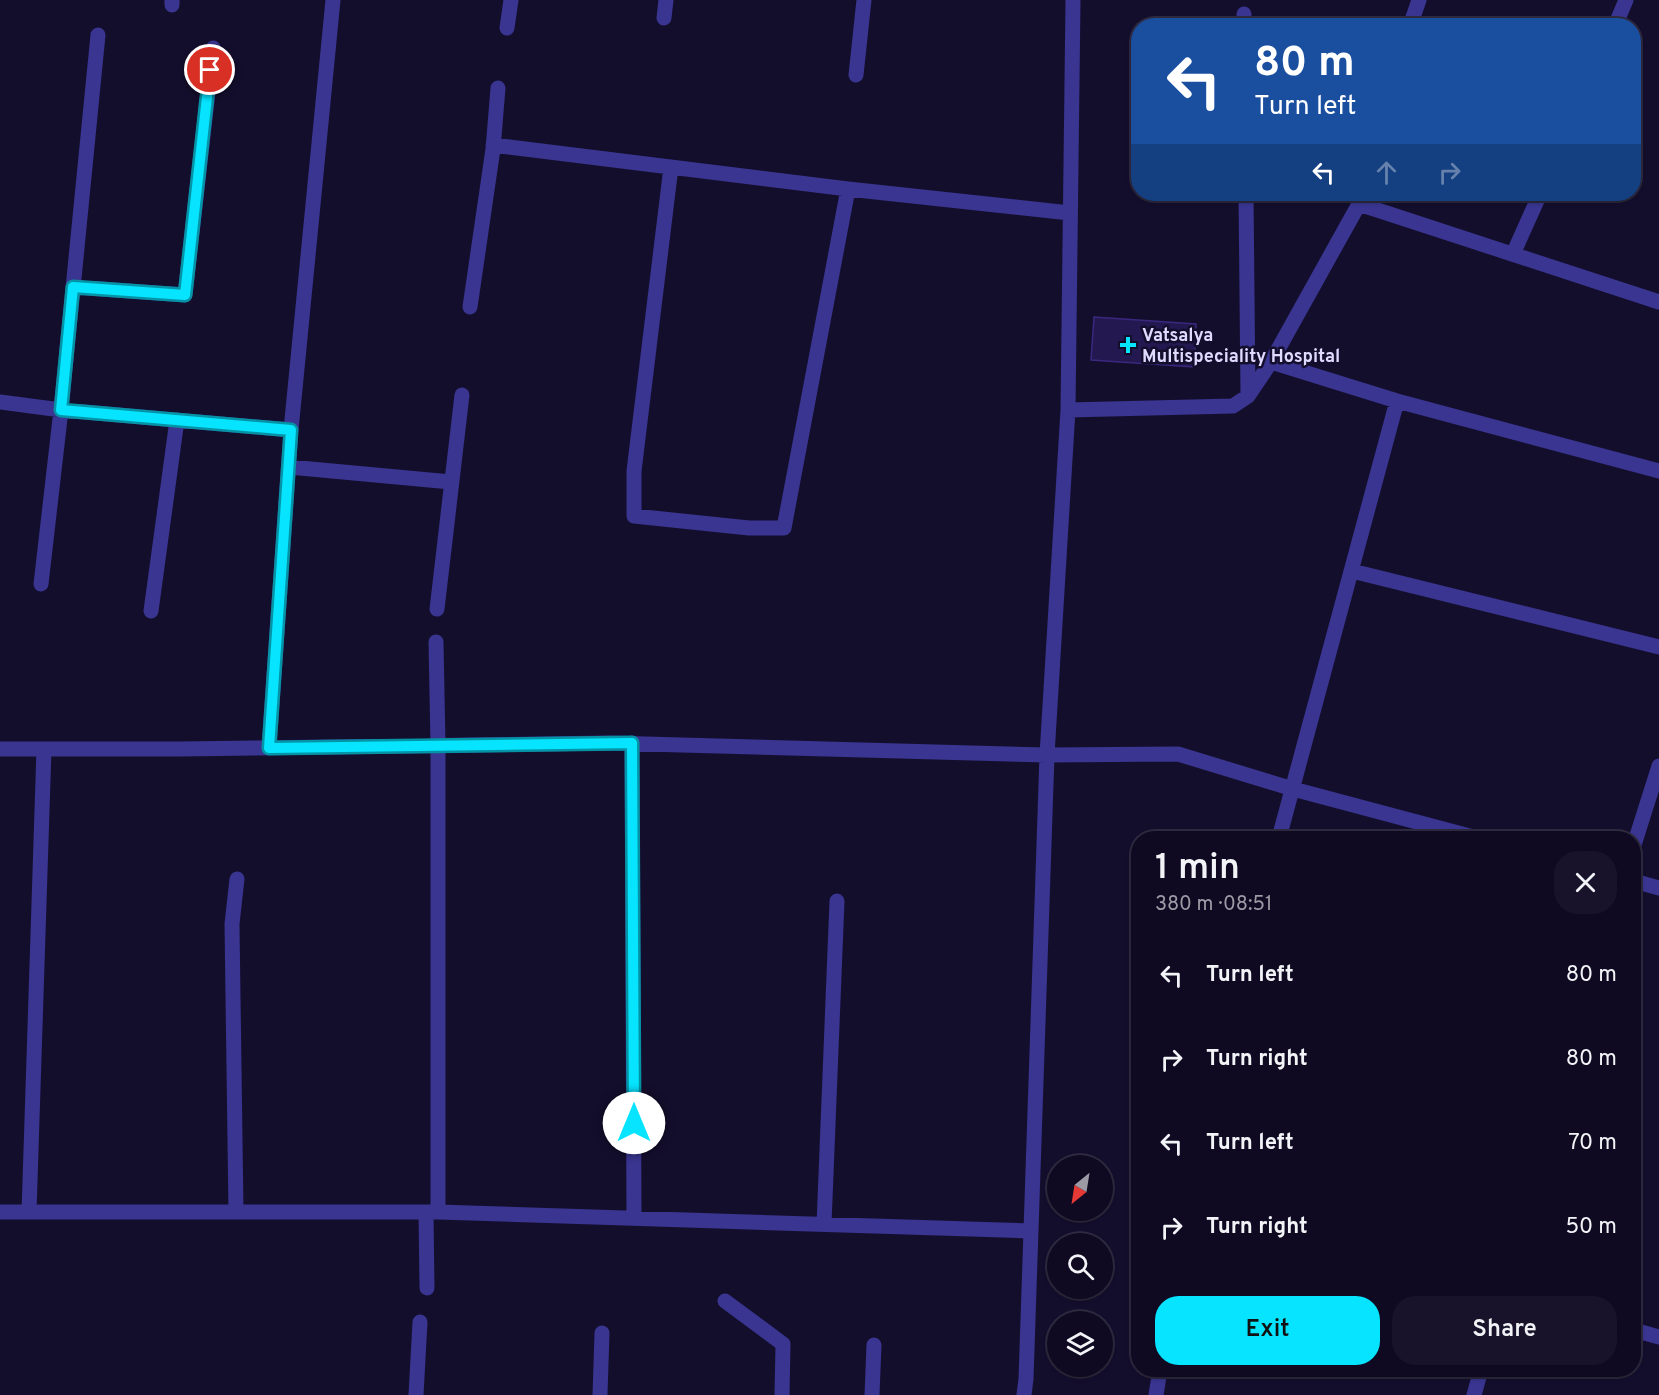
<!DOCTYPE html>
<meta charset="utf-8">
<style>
body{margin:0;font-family:Overpass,sans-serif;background:#18132a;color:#f1f3f6;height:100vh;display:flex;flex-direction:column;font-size:22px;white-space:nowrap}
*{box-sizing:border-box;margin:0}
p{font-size:20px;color:#9b9aa5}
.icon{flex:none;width:33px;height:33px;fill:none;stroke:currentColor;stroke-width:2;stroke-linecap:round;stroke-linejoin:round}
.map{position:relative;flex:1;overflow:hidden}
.drawer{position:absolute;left:1131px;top:831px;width:510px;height:546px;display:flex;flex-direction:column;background:#0f0a22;border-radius:24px;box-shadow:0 2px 4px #0004,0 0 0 2px #2f2b40}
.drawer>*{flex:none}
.hud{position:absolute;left:1131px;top:18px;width:510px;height:183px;border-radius:24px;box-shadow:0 2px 4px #0004,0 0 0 2px #2f2b40;background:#1a4fa0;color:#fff;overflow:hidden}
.needle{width:39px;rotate:210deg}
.fabs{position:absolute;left:1047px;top:1155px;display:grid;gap:12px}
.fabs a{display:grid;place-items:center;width:66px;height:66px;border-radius:50%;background:#0f0a22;box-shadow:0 2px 4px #0004,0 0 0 2px #2f2b40;font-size:30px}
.pin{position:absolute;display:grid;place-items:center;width:51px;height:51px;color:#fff;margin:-26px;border:3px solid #fff;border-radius:50%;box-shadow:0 2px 6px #0007}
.me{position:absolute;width:66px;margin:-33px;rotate:0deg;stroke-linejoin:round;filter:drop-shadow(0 0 4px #0008)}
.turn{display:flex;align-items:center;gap:21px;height:126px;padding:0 24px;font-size:27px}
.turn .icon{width:78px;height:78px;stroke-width:2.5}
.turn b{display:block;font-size:42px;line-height:51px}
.lanes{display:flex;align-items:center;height:57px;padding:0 24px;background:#0003;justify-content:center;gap:30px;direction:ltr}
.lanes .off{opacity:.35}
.round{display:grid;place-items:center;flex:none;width:63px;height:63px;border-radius:24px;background:#18132a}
.summary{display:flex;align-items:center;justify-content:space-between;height:102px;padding:0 24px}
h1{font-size:36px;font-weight:600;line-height:45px}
.action{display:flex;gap:12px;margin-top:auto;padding:12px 24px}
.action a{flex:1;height:69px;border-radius:24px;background:#06e4ff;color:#111;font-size:24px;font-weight:600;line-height:69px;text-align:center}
.action a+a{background:#18132a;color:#f1f3f6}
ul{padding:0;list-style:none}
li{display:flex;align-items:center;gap:18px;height:84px;padding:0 24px}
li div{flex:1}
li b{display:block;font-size:22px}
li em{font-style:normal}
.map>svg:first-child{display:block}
.building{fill:#241850;stroke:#3a287e;stroke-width:1.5}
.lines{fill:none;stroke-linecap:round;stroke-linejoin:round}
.minor{stroke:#393590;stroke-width:15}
.route-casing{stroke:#0494a6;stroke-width:15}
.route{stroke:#06e4ff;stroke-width:10}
.poi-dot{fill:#06e4ff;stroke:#140e2d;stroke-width:2}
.labels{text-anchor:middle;stroke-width:5;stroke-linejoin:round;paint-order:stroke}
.poi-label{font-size:18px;font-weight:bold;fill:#dfdaff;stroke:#140e2d;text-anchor:start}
</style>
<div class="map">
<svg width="1659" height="1395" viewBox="0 0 1659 1395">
<rect width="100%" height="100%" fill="#140e2d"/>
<path class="building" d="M 1094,317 L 1196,324 L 1194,367 L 1091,360 Z"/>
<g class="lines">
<path class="minor" d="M 172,5 L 172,0
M 1244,14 L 1244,26
M 664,18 L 666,0
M 1410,26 L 1419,0
M 1615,26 L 1626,0
M 507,28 L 511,0
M 856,75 L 864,0
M 493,145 L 848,189 L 1070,213
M 671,167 L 634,471 L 634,516 L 749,528 L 784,528 L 848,189
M 1246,194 L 1248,396
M 1359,204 L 1659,302
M 1513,254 L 1540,194
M 73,287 L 185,295 L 213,48
M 470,307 L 493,149 L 498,88
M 1271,362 L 1397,401 L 1659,471
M 0,402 L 61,410 L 291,430
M 1068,410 L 1233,406 L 1248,396 L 1271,362 L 1359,204 L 1356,194
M 289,467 L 451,482
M 1352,571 L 1659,647
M 41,584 L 61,410 L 98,35
M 437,609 L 462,395
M 151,611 L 177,420
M 436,642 L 438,745 L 438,1212
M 632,743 L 634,1218
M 269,748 L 291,430 L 333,0
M 0,749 L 180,749 L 609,743 L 1047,755 L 1178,754 L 1293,789 L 1477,838
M 1279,838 L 1397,401
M 1634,845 L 1659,766
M 1634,881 L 1659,888
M 0,1212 L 438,1212 L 1031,1231
M 29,1212 L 44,749
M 236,1212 L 232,924 L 237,879
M 426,1212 L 427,1288
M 824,1224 L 837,901
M 725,1301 L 783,1344 L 782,1395
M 1634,1330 L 1659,1337
M 416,1395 L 420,1322
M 600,1395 L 602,1333
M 872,1395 L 874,1345
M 1024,1395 L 1026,1379 L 1047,755 L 1068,410 L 1073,0
M 1156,1395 L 1160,1370
M 1474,1395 L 1481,1370"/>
</g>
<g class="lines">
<defs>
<path id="route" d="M 210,70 L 185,295 L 73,287 L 61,410 L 291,430 L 269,748 L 632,743 L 634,1123"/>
</defs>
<use href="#route" class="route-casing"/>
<use href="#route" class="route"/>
</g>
<path class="poi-dot" d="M1125 336h6v6h6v6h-6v6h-6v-6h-6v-6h6z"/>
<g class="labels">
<g class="poi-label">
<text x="1142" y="341">Vatsalya<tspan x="1142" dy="21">Multispeciality Hospital</tspan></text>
</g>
</g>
</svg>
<div class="fabs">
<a><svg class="needle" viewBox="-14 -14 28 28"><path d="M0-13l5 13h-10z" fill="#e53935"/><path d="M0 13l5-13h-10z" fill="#9b9aa5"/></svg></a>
<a><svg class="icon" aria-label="search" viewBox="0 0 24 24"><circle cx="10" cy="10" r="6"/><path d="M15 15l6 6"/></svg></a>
<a><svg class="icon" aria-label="layers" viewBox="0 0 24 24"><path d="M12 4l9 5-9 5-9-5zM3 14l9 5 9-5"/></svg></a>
</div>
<div class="pin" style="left:210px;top:70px;background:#d93025"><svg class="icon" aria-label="arrive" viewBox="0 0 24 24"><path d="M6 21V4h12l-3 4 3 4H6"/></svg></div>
<svg class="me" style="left:634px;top:1123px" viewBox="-20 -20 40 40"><circle r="19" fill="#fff"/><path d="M0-13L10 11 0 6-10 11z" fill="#06e4ff"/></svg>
<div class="hud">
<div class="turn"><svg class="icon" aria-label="left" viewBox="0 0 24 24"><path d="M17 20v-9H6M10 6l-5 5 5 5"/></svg><div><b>80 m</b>Turn left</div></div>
<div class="lanes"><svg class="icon" aria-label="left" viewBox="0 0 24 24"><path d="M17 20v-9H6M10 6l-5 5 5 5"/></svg><svg class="icon off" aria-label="ahead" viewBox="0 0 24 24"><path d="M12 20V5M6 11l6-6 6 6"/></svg><svg class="icon off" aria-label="right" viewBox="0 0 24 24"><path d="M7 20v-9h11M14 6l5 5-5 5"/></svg></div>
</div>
<section class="drawer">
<div class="summary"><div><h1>1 min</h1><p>380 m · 08:51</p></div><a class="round"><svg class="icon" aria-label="close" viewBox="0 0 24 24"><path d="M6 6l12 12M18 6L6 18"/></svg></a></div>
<ul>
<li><svg class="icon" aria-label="left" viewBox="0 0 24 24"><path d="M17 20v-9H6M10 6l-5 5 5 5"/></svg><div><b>Turn left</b></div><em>80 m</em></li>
<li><svg class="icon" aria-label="right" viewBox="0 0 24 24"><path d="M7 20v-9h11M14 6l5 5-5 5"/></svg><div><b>Turn right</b></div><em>80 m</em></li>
<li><svg class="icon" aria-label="left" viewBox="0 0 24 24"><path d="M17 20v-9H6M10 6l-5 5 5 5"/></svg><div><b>Turn left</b></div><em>70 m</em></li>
<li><svg class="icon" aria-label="right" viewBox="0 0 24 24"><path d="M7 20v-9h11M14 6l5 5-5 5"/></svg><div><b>Turn right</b></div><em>50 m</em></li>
</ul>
<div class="action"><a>Exit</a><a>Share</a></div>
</section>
</div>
